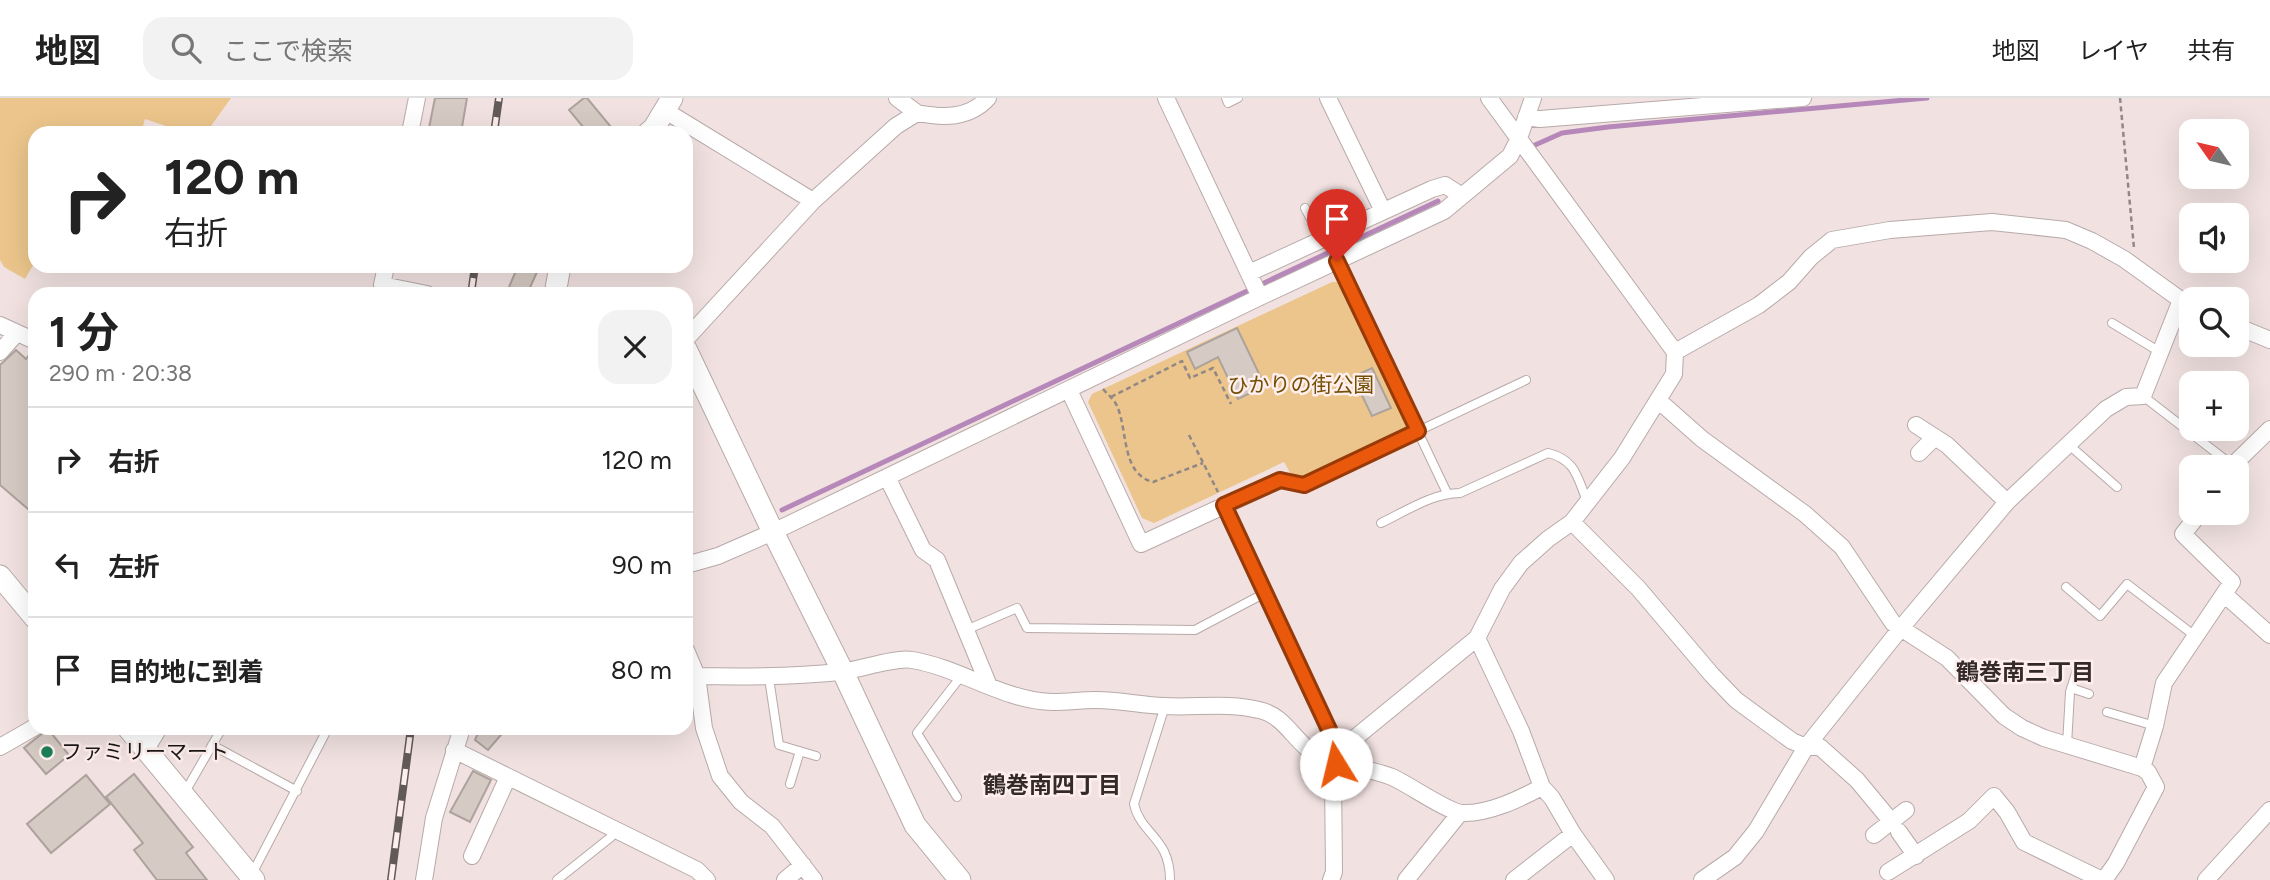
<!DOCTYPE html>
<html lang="ja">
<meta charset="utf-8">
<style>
body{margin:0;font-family:Figtree,"Noto Sans JP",sans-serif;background:#f2f2f2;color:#222;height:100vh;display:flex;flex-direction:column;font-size:26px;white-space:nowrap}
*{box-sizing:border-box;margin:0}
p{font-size:23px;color:#767676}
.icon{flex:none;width:38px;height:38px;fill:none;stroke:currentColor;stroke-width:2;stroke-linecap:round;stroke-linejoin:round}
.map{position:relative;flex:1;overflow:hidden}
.sheet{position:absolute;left:28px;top:189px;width:665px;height:448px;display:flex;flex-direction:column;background:#fff;border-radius:21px;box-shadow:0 7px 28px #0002}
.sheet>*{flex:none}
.top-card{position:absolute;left:28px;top:28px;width:665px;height:147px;border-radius:21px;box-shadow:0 7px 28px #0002;background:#fff;color:#222;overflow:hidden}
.needle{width:46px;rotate:304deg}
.tools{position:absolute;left:2179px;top:21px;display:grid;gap:14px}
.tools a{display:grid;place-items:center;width:70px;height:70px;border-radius:14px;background:#fff;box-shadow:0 7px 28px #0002;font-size:35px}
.pin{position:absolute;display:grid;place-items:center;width:60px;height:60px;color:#fff;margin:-72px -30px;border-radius:50% 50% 50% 0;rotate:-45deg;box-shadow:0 0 7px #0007}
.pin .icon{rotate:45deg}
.me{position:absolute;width:77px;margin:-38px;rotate:351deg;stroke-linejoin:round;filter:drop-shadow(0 0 5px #0008)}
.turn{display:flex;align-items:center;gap:24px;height:147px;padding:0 21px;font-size:32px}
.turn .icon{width:91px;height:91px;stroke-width:2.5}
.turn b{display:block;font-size:49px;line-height:60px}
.round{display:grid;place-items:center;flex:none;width:74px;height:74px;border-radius:21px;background:#f2f2f2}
.summary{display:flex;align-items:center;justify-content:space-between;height:119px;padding:0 21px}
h1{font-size:42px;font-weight:700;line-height:52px}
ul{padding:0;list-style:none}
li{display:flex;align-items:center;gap:21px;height:105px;padding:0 21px;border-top:2px solid #e0e0e0}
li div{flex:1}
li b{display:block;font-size:26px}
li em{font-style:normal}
header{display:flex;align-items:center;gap:42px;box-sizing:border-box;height:98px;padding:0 35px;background:#fff;border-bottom:2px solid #e0e0e0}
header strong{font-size:33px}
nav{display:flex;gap:38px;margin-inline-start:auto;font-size:24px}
.search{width:490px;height:63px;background:#f2f2f2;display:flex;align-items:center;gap:18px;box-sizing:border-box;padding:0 24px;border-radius:21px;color:#767676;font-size:26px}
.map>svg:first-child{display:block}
.green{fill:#ebc58b}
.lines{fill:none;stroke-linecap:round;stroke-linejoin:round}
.stream{stroke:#b688b9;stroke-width:5}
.building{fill:#d6cac4;stroke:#ada29c;stroke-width:2}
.lane-casing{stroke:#b8aaa9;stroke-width:10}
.street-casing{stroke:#b8aaa9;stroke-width:18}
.secondary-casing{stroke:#b8aaa9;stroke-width:23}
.path{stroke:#918786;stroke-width:2.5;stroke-dasharray:5 3.5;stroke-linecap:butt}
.lane{stroke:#fff;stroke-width:8}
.street{stroke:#fff;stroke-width:16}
.secondary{stroke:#fff;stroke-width:21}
.rail-casing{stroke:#625a59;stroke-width:8}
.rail{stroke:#feefee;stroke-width:5;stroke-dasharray:16;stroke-linecap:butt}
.route-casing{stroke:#983908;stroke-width:18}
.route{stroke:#ea580c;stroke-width:12}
.poi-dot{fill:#1c7f58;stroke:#feefee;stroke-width:2.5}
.labels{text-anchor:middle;stroke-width:5;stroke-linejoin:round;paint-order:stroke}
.park-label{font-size:21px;fill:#744f04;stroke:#feefee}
.poi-label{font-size:21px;fill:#1c1717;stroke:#feefee;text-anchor:start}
.neighbourhood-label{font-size:23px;font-weight:bold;fill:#352a2a;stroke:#feefee}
</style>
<header>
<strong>地図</strong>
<div class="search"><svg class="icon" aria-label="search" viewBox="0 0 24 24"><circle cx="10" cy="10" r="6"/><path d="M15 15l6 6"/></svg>ここで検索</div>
<nav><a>地図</a><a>レイヤ</a><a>共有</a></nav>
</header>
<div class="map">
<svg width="2270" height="782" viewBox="0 0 2270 782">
<rect width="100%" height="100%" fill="#f1e2e1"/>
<path class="green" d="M 0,0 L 231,0 L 206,35 L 187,35 L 145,21 L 141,35 L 35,35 L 35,164 L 25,181 L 4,169 L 0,162 Z
M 1332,184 L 1340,184 L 1409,328 L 1407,332 L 1299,383 L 1293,380 L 1284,364 L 1154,425 L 1142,420 L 1088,304 L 1092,296 Z"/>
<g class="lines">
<path class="stream" d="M 1535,47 L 1562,35 L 1608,29 L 1927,0
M 782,412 L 1438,103"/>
</g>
<path class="building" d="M 435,0 L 467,0 L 461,35 L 428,35 Z
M 584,0 L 587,0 L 616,35 L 588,35 L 569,12 Z
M 518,168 L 537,174 L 527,196 L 506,196 Z
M 1237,230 L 1265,288 L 1238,301 L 1218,259 L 1195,271 L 1187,254 Z
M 16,252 L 26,261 L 32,253 L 35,253 L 35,417 L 0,387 L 0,267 Z
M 1372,270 L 1391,310 L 1372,318 L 1353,279 Z
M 480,630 L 507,630 L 488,652 L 475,642 Z
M 48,631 L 69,657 L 46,676 L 24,650 Z
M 473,673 L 491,682 L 470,724 L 450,714 Z
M 134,676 L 193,749 L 186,755 L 207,782 L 157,782 L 134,752 L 143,745 L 106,699 Z
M 86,677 L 110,706 L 51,755 L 27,726 Z"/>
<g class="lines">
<defs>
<path id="lane" d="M 1226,0 L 1228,5 L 1238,0
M 1305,110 L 1322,142
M 1337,163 L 1447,395
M 2112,225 L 2160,254
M 2143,298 L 2232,367
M 2069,347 L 2117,389
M 1280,382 L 1304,387 L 1526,282
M 1381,425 C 1406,413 1433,395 1460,395 L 1548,355 C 1576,362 1577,379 1587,403
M 2066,489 L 2100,518 L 2127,486 L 2195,538
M 966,532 L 1017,510 L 1027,530 L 1195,532 L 1265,495
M 769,580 L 779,647 L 816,658
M 2071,590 L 2089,596
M 1165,608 L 1134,706 C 1141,737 1170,739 1170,782
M 2107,614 L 2155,628
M 212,647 L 297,693
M 2067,647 L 2070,594 L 2077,572
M 790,686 L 800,653
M 185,694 L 222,630
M 957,699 L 917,635 L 962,577
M 252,776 L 328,630
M 557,782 L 611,739 L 616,732"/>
<path id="street" d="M 897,0 L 917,15
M 1166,0 L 1260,199
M 1328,0 L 1383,113
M 1489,0 L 1675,254 L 1674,276 L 1622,360 L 1572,424 L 1548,441 L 1521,465 L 1502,491 L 1477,540 L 1521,633 L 1542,689 L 1552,700 L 1573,736 L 1606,782
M 664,12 L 813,103
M 1526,19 L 1540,21 L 1803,0
M 410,35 L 417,0
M 386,168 L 382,187 L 427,196
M 1249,175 L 1432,91 L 1445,87 L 1462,98
M 0,227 L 35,243
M 2236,228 L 2270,242
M 686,241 L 813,103 L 896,28 L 917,15 C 943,20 969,21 988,0
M 0,254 L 16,236
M 1675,254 L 1759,207 L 1789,184 L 1811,159 L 1832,142 L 1890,132 L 1992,124 L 2066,132 L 2092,143 L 2124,161 L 2181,202 L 2191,206
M 1069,292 L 1141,446 L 1280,382
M 1659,303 L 1702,341 L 1805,416 L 1842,449 L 1893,525 L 1947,560 L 2004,618 L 2022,630 L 2044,640 L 2142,670 L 2148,674 L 2156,689 L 2116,765 L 2104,782
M 1916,327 L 1947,347 L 2007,404
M 1919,355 L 1935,339
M 2231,369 L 2270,331
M 887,379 L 923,452 L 937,462 L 989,588
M 1224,407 L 1339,653
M 1572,424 L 1638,490 L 1712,577 L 1736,602 L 1792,643 L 1806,649 L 1820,649 L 1857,682 L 1891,723
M 686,467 L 718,458 L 773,434 L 1260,199 L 1444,113 L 1510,58 L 1519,40 L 1533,0
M 2224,496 L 2270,537
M 686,552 L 697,578 L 704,630 L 720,678 L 741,704 L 772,728 L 814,782
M 697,578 C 745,579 792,579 840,574 C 859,572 895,559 912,562 C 961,570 1003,603 1053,604 C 1068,604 1082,602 1096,602 C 1119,602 1141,607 1164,608 C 1195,610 1228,604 1259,612 C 1282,617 1291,637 1308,651 C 1333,671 1363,667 1392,679 C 1408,686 1448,714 1462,715 C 1489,716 1519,701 1542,689
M 0,649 L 35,629
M 146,651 L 159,630
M 454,652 L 697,772 L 707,782
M 2142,670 L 2155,628 L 2164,585 L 2232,484 L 2183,436 L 2200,415
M 1899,734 L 1916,758
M 1874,737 L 1906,712
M 472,758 L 508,679
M 1888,774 L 1969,723 L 1994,698 L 2007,714 L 2024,744 L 2102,782
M 424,782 L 434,720 L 462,630
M 785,782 L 803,767
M 1331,782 L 1334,774 L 1333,679 L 1339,653 L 1477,540
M 1406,782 L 1460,715
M 1514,782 L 1573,736
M 1702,782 L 1735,759 L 1756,733 L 1806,649 L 1901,530 L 2007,404 L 2106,311 L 2126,299 L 2143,298 L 2181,202
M 2206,782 L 2270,712"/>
<path id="secondary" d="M 648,35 L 654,30 L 672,0
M 555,196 L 560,168
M 686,251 L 773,434 L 843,574 L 915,727 L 960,782
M 0,478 L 35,520
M 128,630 L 254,782"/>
</defs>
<use href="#lane" class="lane-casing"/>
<use href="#street" class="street-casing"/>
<use href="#secondary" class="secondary-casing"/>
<path class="path" d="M 2120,0 L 2134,150
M 1103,291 C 1108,297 1114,301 1117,308 C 1128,332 1121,376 1153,384 L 1203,365
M 1111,299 L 1182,263 L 1190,280 L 1213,270 L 1231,306
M 1189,337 L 1218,394"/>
<use href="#lane" class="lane"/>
<use href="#street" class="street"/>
<use href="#secondary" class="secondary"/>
<defs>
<path id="rail" d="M 494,35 L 499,0
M 471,196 L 475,168
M 391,782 L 411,630"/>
</defs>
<use href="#rail" class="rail-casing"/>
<use href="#rail" class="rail"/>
</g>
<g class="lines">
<defs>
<path id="route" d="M 1336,666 L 1339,653 L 1224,407 L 1280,382 L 1304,387 L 1418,333 L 1337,163"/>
</defs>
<use href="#route" class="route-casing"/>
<use href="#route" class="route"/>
</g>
<circle class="poi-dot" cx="47" cy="654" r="7"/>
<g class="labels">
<g class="park-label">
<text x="1301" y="294">ひかりの街公園</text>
</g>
<g class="poi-label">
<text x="61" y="661">ファミリーマート</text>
</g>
<g class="neighbourhood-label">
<text x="2025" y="582">鶴巻南三丁目</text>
<text x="1052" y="695">鶴巻南四丁目</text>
</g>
</g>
</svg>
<div class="tools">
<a><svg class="needle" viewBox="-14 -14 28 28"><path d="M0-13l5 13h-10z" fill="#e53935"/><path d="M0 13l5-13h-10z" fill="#767676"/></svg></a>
<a><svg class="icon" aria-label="sound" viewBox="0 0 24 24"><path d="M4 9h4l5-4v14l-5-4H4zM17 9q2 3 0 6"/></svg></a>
<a><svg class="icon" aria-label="search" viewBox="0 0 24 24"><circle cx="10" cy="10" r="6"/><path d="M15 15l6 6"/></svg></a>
<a>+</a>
<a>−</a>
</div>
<div class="pin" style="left:1337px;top:163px;background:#d93025"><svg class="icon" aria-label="arrive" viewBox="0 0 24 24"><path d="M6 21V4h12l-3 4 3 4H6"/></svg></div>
<svg class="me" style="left:1336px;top:666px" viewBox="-20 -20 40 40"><circle r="19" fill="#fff"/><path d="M0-13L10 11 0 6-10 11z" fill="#ea580c"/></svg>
<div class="top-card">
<div class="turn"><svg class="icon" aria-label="right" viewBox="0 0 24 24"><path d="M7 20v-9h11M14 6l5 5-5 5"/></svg><div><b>120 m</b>右折</div></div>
</div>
<section class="sheet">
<div class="summary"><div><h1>1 分</h1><p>290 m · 20:38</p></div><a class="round"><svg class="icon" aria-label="close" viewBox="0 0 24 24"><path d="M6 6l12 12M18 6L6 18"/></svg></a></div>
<ul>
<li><svg class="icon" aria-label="right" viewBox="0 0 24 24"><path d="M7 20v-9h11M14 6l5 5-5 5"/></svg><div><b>右折</b></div><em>120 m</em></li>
<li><svg class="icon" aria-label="left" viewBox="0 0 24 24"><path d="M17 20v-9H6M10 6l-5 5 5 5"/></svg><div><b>左折</b></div><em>90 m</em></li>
<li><svg class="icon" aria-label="arrive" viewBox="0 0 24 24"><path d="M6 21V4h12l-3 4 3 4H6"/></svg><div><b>目的地に到着</b></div><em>80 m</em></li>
</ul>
</section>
</div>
